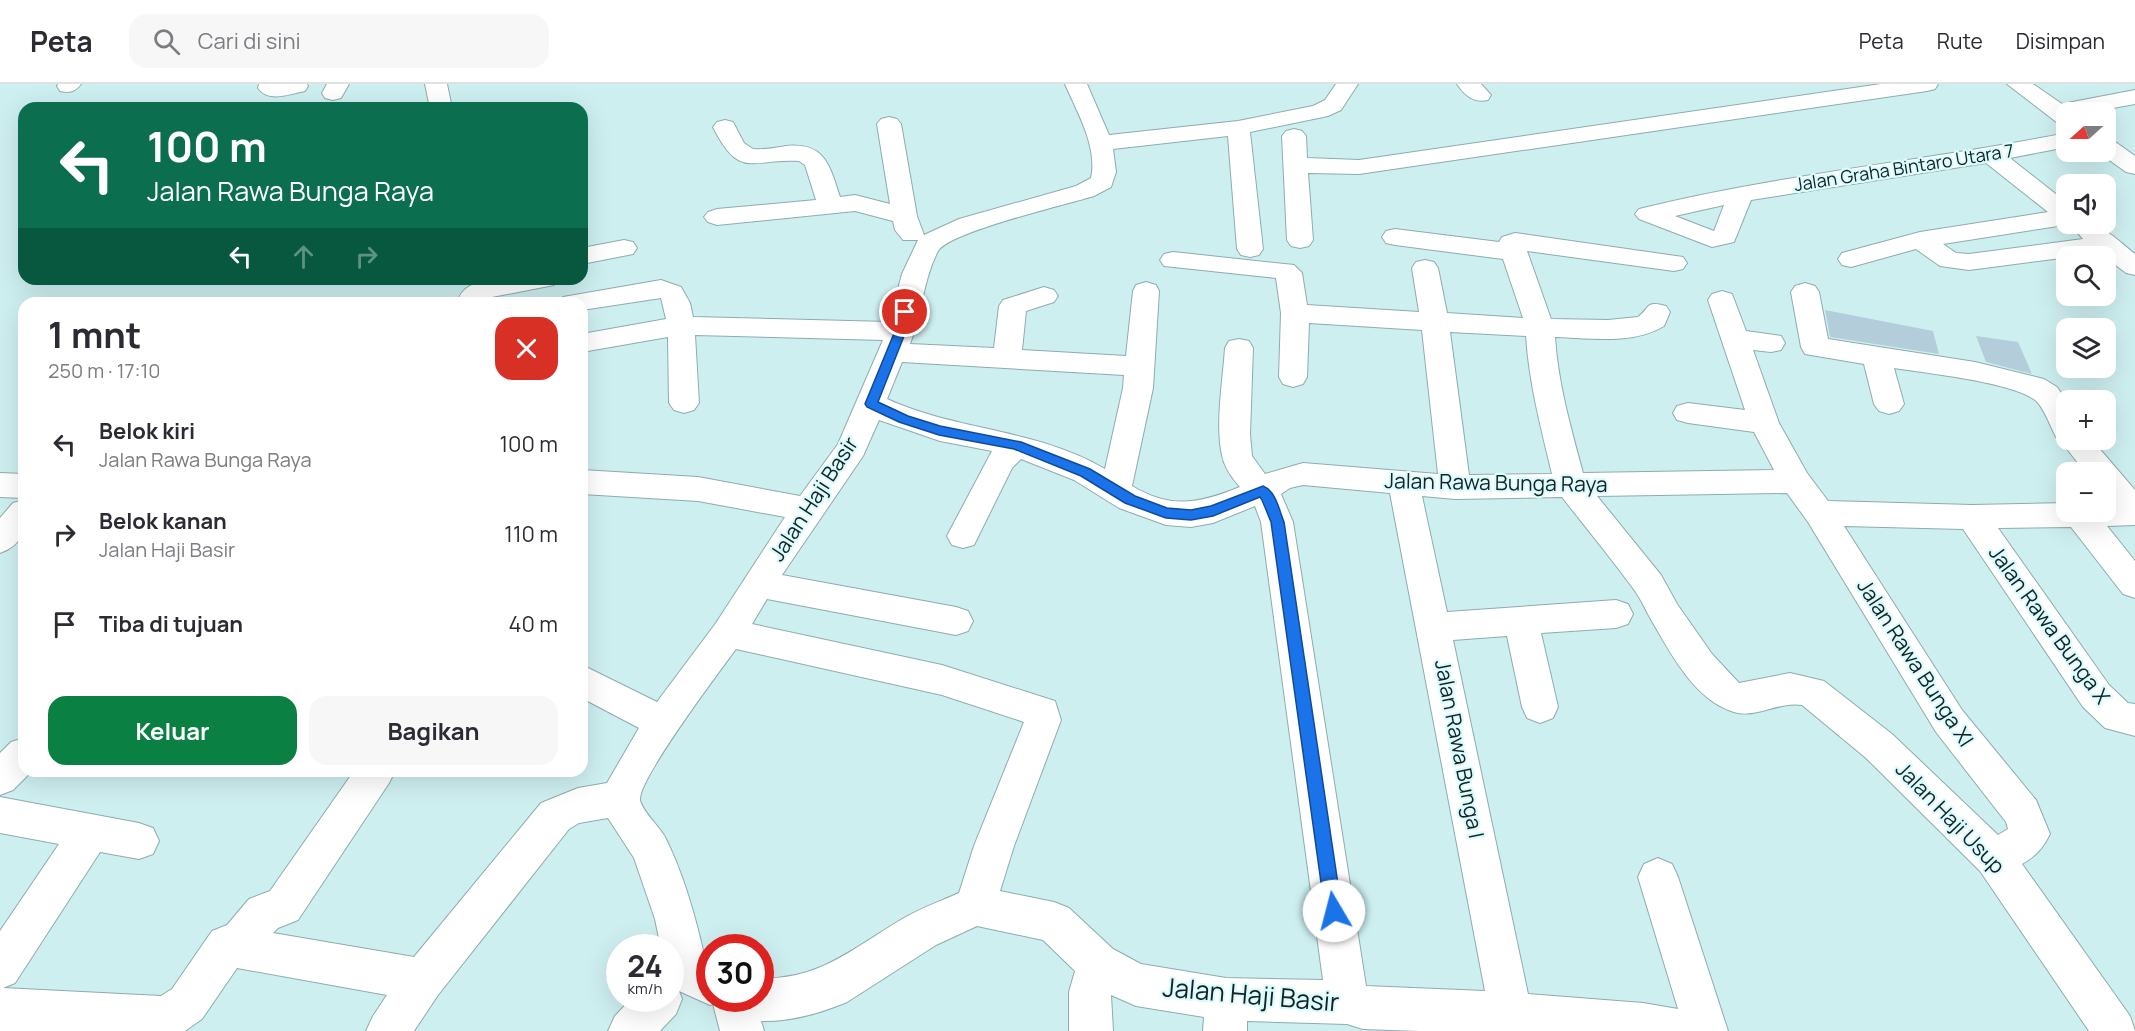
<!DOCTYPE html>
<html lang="id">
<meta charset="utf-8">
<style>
body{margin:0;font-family:Manrope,sans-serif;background:#f7f7f7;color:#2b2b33;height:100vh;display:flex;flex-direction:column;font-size:22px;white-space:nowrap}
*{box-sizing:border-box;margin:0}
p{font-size:20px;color:#7c7c81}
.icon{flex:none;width:33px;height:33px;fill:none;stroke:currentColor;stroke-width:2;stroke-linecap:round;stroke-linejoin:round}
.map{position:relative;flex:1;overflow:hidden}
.side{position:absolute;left:18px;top:213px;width:570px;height:480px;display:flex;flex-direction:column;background:#fff;border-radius:18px;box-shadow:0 6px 24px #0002}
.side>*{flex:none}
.hud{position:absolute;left:18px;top:18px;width:570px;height:183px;border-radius:18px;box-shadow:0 6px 24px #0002;background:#0b6e4f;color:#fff;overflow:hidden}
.needle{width:39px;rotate:249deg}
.fabs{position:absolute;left:2056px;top:18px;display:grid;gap:12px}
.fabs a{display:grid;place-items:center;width:60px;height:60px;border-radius:12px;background:#fff;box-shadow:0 6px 24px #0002;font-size:30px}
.speed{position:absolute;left:606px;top:850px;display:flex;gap:12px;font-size:30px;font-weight:700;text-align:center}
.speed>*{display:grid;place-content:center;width:78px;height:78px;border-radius:50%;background:#fff;box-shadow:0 6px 24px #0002;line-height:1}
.speed small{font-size:15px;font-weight:400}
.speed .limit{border:9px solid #d22;background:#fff;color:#111}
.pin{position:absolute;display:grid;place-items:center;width:51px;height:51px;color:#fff;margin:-26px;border:3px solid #fff;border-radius:50%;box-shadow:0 2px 6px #0007}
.me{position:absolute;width:66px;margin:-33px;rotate:352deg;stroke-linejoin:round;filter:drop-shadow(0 0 4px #0008)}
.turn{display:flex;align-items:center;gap:21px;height:126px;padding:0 30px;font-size:27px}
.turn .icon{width:78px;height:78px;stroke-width:2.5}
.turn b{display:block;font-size:42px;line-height:51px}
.lanes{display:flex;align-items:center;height:57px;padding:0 30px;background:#0003;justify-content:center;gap:30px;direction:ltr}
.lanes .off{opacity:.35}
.round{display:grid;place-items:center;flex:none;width:63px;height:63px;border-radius:18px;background:#f7f7f7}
.head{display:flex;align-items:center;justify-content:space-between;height:102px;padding:0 30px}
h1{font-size:36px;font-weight:700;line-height:45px}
.primary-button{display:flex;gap:12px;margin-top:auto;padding:12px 30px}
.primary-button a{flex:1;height:69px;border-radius:18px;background:#0b8043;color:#fff;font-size:24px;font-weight:700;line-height:69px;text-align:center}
.primary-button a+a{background:#f7f7f7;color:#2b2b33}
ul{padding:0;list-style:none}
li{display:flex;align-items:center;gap:18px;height:90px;padding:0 30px}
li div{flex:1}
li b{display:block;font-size:22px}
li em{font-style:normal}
header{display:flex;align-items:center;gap:36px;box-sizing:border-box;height:84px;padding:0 30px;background:#fff;border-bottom:2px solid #e1e1e2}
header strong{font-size:28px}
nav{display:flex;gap:33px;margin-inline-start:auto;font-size:21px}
.search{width:420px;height:54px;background:#f7f7f7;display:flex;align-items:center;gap:15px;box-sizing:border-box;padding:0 21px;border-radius:18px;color:#7c7c81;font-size:22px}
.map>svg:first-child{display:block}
.building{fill:#b3ceda}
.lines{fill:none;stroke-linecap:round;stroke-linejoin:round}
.street-casing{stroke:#8dacad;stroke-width:2}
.street{fill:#fff;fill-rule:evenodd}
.route{fill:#1a73e8;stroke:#114b97;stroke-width:1.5}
.labels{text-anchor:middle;stroke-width:4.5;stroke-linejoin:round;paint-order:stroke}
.far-street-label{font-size:18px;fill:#162222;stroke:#dbfcfe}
.street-label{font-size:21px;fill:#162222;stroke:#dbfcfe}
.near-street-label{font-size:26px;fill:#162222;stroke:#dbfcfe}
</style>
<header>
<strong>Peta</strong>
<div class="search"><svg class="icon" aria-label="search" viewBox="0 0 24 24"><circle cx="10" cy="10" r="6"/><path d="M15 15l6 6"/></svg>Cari di sini</div>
<nav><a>Peta</a><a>Rute</a><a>Disimpan</a></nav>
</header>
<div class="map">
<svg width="2135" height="947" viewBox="0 0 2135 947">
<rect width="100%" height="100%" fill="#ceeff0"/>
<path class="building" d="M 1825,226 L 1933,247 L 1939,270 L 1830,253 Z
M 1976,252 L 2018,258 L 2032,290 L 1986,278 Z"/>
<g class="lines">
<defs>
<path id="street" d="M 58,0 L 81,0 C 75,8 70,9 60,7 L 57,2 Z
M 259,0 L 307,0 L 308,2 L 305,7 C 290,10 268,19 258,4 Z
M 327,0 L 349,0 L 341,14 L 333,16 L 325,14 L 322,9 Z
M 425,0 L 447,0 L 452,24 L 430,24 Z
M 1065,0 L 1087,0 L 1109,51 L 1238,37 L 1313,22 L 1325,16 L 1336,0 L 1358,0 L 1341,26 L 1328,32 L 1250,48 L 1263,165 L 1259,171 L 1250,173 L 1241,171 L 1237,165 L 1228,52 L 1113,65 L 1116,88 L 1111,103 L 1094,112 C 1068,120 949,148 938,167 C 923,196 922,229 910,260 L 994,264 L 999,222 L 1003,216 L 1044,203 L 1054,206 L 1058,212 L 1054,218 L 1026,227 L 1022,266 L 1126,272 L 1133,207 L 1136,201 L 1146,198 L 1156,201 L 1159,207 L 1153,304 L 1132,402 C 1172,426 1200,419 1240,403 C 1232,394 1224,383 1222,371 C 1215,341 1223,295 1225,264 L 1229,257 L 1239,255 L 1249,257 L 1253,264 L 1250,350 L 1252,372 L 1265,390 L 1303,379 L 1438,390 L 1422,246 L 1309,239 L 1307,293 L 1303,300 L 1293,303 L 1283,300 L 1279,293 L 1281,229 L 1276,194 L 1164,182 L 1160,176 L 1164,170 L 1173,168 L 1294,181 L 1302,189 L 1307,221 L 1419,228 L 1412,184 L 1416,178 L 1425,176 L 1434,178 L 1438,184 L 1447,229 L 1523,234 L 1503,175 L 1395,161 L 1386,159 L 1382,153 L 1386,147 L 1395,145 L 1499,158 L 1502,153 L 1515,149 L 1683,173 L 1687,179 L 1683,185 L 1674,187 L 1527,167 L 1551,235 L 1608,236 L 1638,233 C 1650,224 1645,216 1666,222 L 1670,228 L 1664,242 C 1634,261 1589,254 1555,253 C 1558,300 1571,344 1583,389 L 1774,386 L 1754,348 L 1688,339 L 1677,336 L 1673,329 L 1677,322 L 1688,319 L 1745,326 L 1708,216 L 1712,210 L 1722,207 L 1732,210 L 1746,247 L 1781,252 L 1785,259 L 1781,266 L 1771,268 L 1753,266 L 1779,339 L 1807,389 L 1828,417 L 1972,421 L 2067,419 L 2067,428 L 2106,428 L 2106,418 L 2109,418 L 2106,414 L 2106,388 L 2085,388 L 2060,356 L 2061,354 L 2056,353 C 2050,342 2044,323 2035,316 C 2012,298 1925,289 1894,284 L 1904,320 L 1899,327 L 1889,330 L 1879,327 L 1874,320 L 1864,280 L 1805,270 L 1801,263 L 1791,208 L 1795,202 L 1805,199 L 1815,202 L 1819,208 L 1828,255 L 1975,278 L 2044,295 L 2057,303 L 2067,318 L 2067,356 L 2092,356 L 2135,406 L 2135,441 L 2107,442 L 2135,477 L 2135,514 L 2123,510 L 2071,443 L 1998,444 L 2109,601 L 2128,619 L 2135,620 L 2135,652 L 2105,644 L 2083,623 L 1963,445 L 1844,442 L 1962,626 L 2036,716 L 2050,750 C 2043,764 2036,772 2022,780 L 2130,932 L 2135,947 L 2089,947 L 1980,787 L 1866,674 L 1802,621 C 1779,617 1756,635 1734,628 C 1696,617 1672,572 1653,539 C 1647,529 1642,517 1635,507 C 1612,475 1586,444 1562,413 L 1455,415 L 1422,412 L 1447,528 L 1616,516 L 1628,520 L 1633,530 L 1628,540 L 1616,544 L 1541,549 L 1558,623 L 1553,634 L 1540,639 L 1527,634 L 1522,623 L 1507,552 L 1453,556 L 1528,910 L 1643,919 L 1678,925 L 1638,793 L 1644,780 L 1658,774 L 1672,780 L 1678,793 L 1728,947 L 1419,947 L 1363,945 L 1347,940 L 1247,937 L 1247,947 L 1203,947 L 1204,933 L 1136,922 L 1111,911 L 1113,947 L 1069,947 L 1069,908 L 1075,887 L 1043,856 L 977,842 L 936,861 L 847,918 C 821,929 789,938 761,937 L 764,947 L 720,947 L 713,920 L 710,921 L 679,907 L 682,915 L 676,930 L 660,947 L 608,947 L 615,932 L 631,915 L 670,915 L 670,864 L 661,864 L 655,835 L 634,774 L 608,734 L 579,739 L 569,745 L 438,911 L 414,947 L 366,947 L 373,932 L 387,911 L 237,884 L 202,935 L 185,947 L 0,947 L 0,847 L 59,760 L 0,749 L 0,713 L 139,739 L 153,744 L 159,757 L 153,770 L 139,775 L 100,768 L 15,899 L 3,904 L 161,912 L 172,905 L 212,847 L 227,841 L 249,815 L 270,807 L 354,687 L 395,687 L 389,699 L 298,836 L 278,844 L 273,849 L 414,873 L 541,719 L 578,704 L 607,699 L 639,644 L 582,614 L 582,581 L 657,618 L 716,539 L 785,433 L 698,417 L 582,410 L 582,386 L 698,393 L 800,412 L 838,360 L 883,256 L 695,251 L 699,319 L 694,326 L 684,329 L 674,326 L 669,319 L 668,253 L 582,268 L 582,250 L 666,235 L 661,214 L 582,226 L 582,219 L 559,219 L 563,213 L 661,196 L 681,203 L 690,219 L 693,233 L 889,238 L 902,190 L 918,156 L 903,156 L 895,146 L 893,137 L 855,127 L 717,141 L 708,138 L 704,133 L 708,128 L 717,125 L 816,116 L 805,81 L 799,77 C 752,74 740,97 713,43 L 717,38 L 725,36 L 733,38 L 744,59 L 753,65 C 764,66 775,64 786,62 C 826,58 830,83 840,113 L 855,111 L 890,120 L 877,40 L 881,35 L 889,33 L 897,35 L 901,40 L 917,132 L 924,151 L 959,135 L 1076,102 L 1091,94 C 1098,63 1077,28 1065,0 ZM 1450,248 L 1526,252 C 1529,299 1541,344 1552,390 L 1469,391 ZM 902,278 L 1124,291 L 1123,304 L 1105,385 C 1038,345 957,347 887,315 ZM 879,336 L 940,357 L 992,367 L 947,452 L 952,461 L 963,464 L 974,461 L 1012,384 L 1021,375 L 1074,396 L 1119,424 L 1166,441 L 1191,443 L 1213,439 L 1255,422 L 1261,438 L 1323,896 L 1226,894 L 1141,880 L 1113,865 L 1069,824 L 1054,818 L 1000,807 L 1014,762 L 1061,636 L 1055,617 L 942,581 L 752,540 L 767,515 L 956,551 L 968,547 L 973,537 L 968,527 L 956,523 L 782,491 L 863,372 ZM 1303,401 L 1390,409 L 1485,907 L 1366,902 L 1293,438 L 1281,410 L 1290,404 ZM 1787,409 L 1808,438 L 1936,648 L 2006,738 L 2008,745 L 1998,751 L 1892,650 L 1824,597 L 1790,589 L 1739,599 L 1712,570 L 1677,520 L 1661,491 L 1597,412 ZM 736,565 L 942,611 L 1024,638 L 974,762 L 959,809 C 941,817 921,824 904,834 C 856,862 819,897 760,894 L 760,915 L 710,915 L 710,877 L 705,875 C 696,834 684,791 665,753 C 660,743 640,725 640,715 C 640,693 719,588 736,565 Z
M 1457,0 L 1481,0 L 1491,11 L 1488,16 C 1474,19 1465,12 1457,0 Z
M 1881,0 L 1938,0 L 1935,5 L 1927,7 L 1359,90 L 1308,89 L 1313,156 L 1309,162 L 1300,164 L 1291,162 L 1287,156 L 1282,52 L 1286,47 L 1294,45 L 1302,47 L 1306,52 L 1307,74 L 1359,76 Z
M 2007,0 L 2033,0 L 2062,20 L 2135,6 L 2135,20 L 2091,28 L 2067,28 L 2067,42 L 2059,40 Z
M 2067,49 L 2067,63 L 2010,74 L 2067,119 L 2067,140 L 2071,140 L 1943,160 L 1956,169 L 1969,170 L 2083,155 L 2077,148 L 2081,143 C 2102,137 2119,158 2135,170 L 2135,191 L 2126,189 L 2100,169 L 1969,186 L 1940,182 L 1916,165 L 1851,183 L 1842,181 L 1838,175 L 1842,169 L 1920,148 L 2048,128 L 1986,79 L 1751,116 L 1734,158 L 1712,163 L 1639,135 L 1635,130 L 1639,125 C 1780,90 1925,77 2067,49 ZM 1724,121 L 1714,147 L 1675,132 Z
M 2106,55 L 2114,57 L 2135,72 L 2135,90 L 2126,88 L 2098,68 L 2106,68 Z
M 624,156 L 633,158 L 637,164 L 633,170 L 582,180 L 582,164 Z
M 497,195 L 558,195 L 554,201 L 487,214 L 485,219 L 457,219 C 463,199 479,198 497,195 Z
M 0,389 L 24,390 L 24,414 L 0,413 Z
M 24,416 C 24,441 28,459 0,469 L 0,434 L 13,419 Z
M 24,654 L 24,687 L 32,687 L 13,706 L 0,711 L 0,669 L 11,658 Z"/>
</defs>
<use href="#street" class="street-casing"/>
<use href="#street" class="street"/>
</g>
<path class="route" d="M 905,224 L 911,228 L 906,247 L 878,318 L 908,332 L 940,342 L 1021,358 L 1090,385 L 1135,412 L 1167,424 L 1191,426 L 1211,422 L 1263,402 C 1276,407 1279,426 1284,438 L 1342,827 L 1340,833 L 1334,835 L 1328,833 L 1325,827 L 1271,438 L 1262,416 L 1260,413 L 1213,432 L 1191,436 L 1166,434 L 1125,419 L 1081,392 L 1014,365 L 939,351 L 899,338 L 867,323 L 865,320 L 895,247 L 900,228 Z"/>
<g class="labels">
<g class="far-street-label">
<text transform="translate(1904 84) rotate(-9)" y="6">Jalan Graha Bintaro Utara 7</text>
</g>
<g class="street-label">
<text transform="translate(1496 399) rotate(1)" y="7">Jalan Rawa Bunga Raya</text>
<text transform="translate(814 415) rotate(-57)" y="7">Jalan Haji Basir</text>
<text transform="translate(2049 541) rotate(54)" y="7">Jalan Rawa Bunga X</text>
<text transform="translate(1915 579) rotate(57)" y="7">Jalan Rawa Bunga XI</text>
<text transform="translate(1459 665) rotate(79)" y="7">Jalan Rawa Bunga I</text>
<text transform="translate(1950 734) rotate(46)" y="7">Jalan Haji Usup</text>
</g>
<g class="near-street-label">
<text transform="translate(1251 911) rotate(5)" y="9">Jalan Haji Basir</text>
</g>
</g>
</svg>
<div class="fabs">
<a><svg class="needle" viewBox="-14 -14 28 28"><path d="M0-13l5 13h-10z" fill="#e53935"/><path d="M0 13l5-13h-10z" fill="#7c7c81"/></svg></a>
<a><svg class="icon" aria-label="sound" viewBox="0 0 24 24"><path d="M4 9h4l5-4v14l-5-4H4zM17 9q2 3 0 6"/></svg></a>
<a><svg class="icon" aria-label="search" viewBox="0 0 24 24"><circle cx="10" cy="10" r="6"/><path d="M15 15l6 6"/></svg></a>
<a><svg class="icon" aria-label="layers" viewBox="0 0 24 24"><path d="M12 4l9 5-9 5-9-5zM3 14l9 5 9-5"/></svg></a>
<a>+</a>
<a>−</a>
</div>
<div class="speed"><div>24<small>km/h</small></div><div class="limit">30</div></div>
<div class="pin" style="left:905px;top:228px;background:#d93025"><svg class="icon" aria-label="arrive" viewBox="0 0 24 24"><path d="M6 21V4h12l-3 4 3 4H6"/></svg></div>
<svg class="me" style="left:1334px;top:827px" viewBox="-20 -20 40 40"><circle r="19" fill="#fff"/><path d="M0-13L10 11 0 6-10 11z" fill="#1a73e8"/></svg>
<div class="hud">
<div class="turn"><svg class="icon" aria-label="left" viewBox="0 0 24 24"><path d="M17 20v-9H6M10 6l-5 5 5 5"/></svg><div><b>100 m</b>Jalan Rawa Bunga Raya</div></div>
<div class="lanes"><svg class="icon" aria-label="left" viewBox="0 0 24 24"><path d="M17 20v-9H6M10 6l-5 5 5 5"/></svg><svg class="icon off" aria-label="ahead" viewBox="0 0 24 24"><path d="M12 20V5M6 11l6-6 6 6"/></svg><svg class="icon off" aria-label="right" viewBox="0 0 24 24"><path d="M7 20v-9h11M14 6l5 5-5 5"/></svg></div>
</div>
<section class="side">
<div class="head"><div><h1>1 mnt</h1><p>250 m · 17:10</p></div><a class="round" style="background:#d93025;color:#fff"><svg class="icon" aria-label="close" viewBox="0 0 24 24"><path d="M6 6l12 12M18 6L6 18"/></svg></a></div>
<ul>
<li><svg class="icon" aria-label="left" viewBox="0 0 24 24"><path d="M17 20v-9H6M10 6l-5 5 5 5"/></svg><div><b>Belok kiri</b><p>Jalan Rawa Bunga Raya</p></div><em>100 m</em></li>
<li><svg class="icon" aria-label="right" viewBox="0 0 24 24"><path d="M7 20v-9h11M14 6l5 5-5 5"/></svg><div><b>Belok kanan</b><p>Jalan Haji Basir</p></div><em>110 m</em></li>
<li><svg class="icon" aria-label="arrive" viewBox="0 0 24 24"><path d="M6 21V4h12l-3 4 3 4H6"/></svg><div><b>Tiba di tujuan</b></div><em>40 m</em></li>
</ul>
<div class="primary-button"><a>Keluar</a><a>Bagikan</a></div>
</section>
</div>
